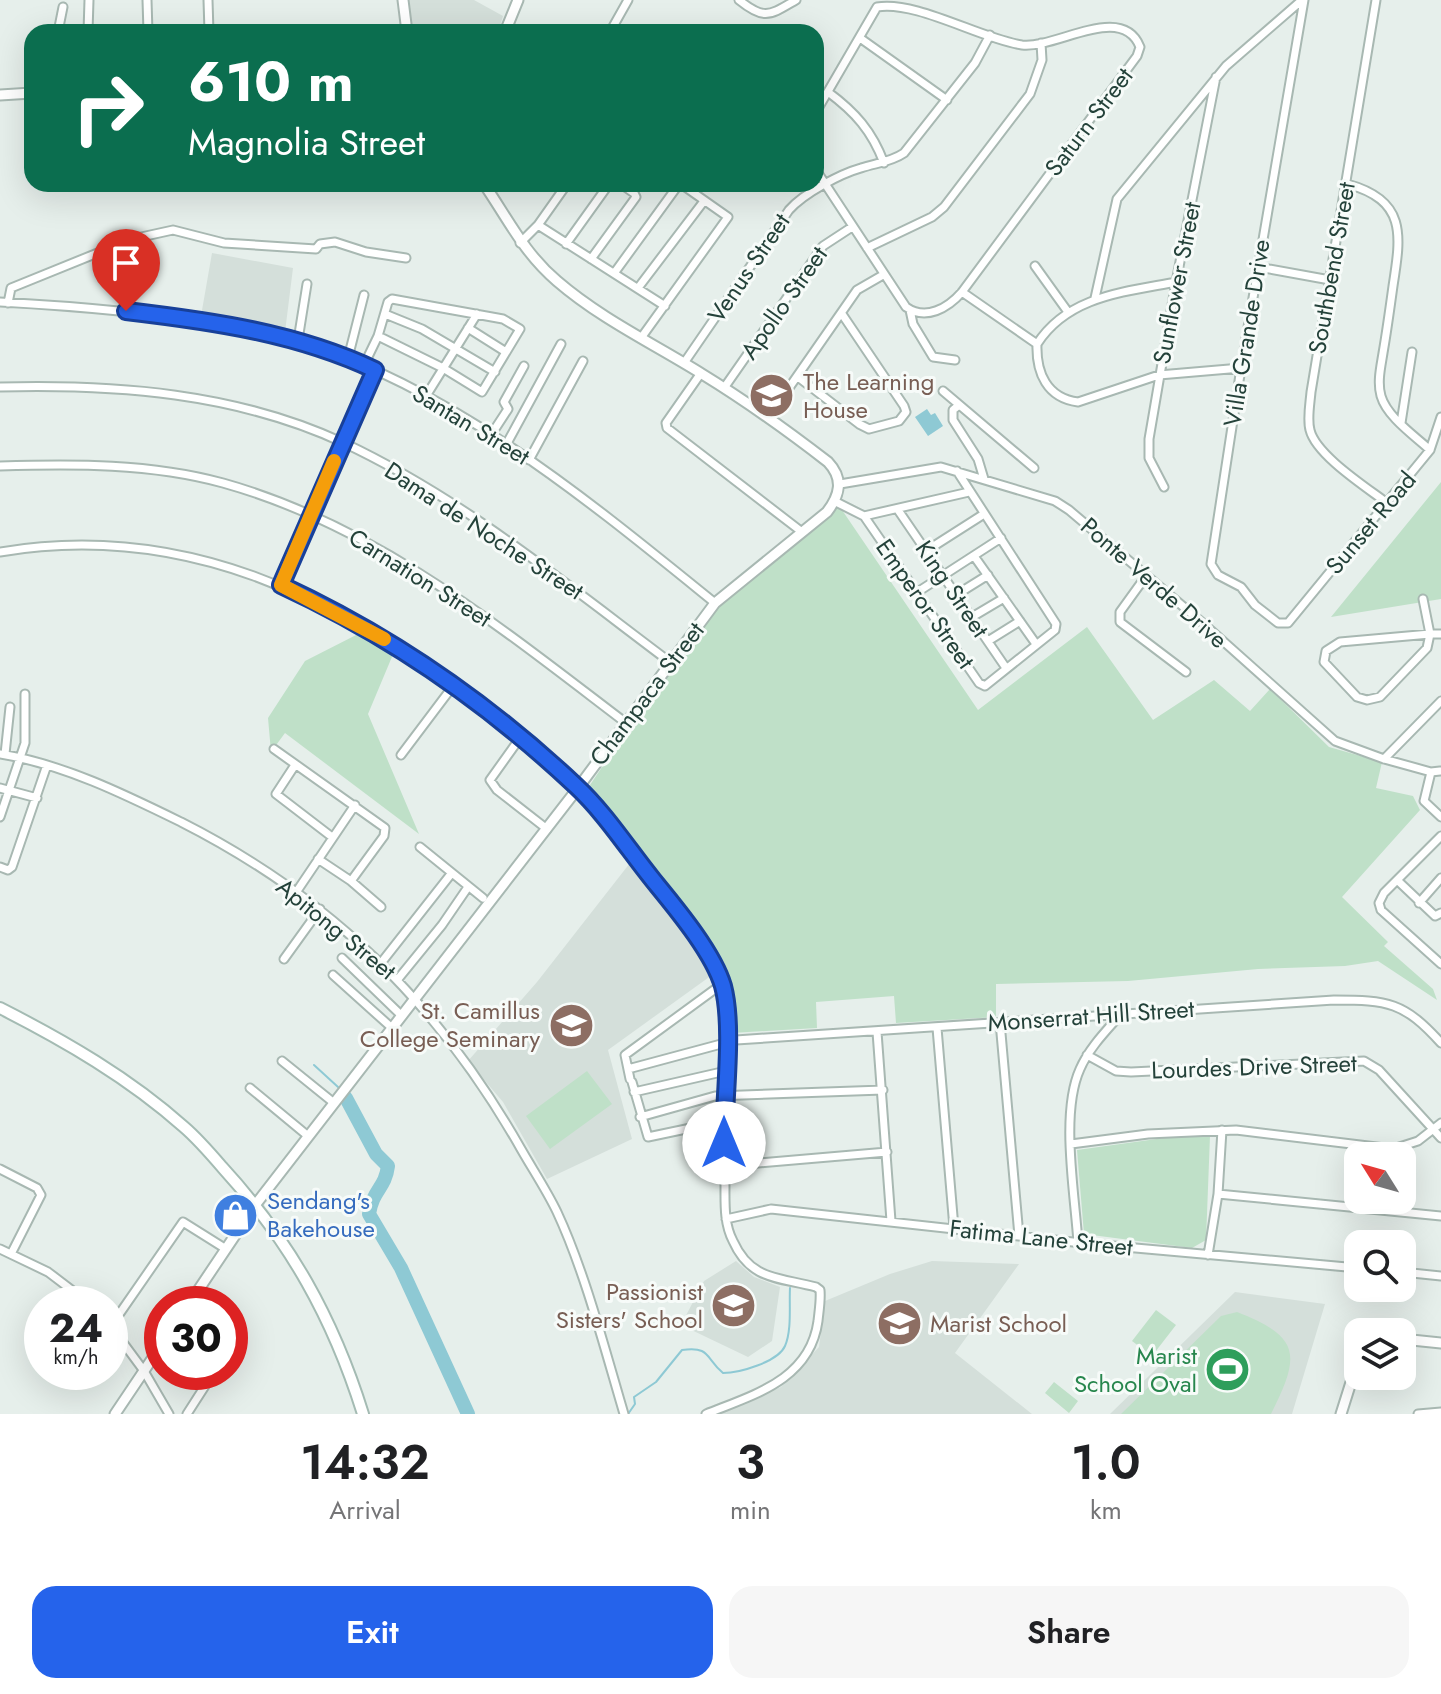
<!DOCTYPE html>
<style>
body{margin:0;font-family:Jost,sans-serif;background:#f6f6f6;color:#202124;height:100vh;display:flex;flex-direction:column;font-size:30px;white-space:nowrap}
*{box-sizing:border-box;margin:0}
p{font-size:26px;color:#757577}
.icon{flex:none;width:44px;height:44px;fill:none;stroke:currentColor;stroke-width:2;stroke-linecap:round;stroke-linejoin:round}
.map{position:relative;height:1414px;overflow:hidden}
.drawer{display:flex;flex-direction:column;background:#fff;flex:1}
.drawer>*{flex:none}
.hud{position:absolute;left:24px;top:24px;width:800px;height:168px;border-radius:24px;box-shadow:0 8px 32px #0002;background:#0b6e4f;color:#fff;overflow:hidden}
.needle{width:52px;rotate:307deg}
.buttons{position:absolute;left:1344px;top:1142px;display:grid;gap:16px}
.buttons a{display:grid;place-items:center;width:72px;height:72px;border-radius:16px;background:#fff;box-shadow:0 8px 32px #0002;font-size:40px}
.speed{position:absolute;left:24px;top:1286px;display:flex;gap:16px;font-size:40px;font-weight:700;text-align:center}
.speed>*{display:grid;place-content:center;width:104px;height:104px;border-radius:50%;background:#fff;box-shadow:0 8px 32px #0002;line-height:1}
.speed small{font-size:20px;font-weight:400}
.speed .limit{border:12px solid #d22;background:#fff;color:#111}
.pin{position:absolute;display:grid;place-items:center;width:68px;height:68px;color:#fff;margin:-82px -34px;border-radius:50% 50% 50% 0;rotate:-45deg;box-shadow:0 0 8px #0007}
.pin .icon{rotate:45deg}
.me{position:absolute;width:88px;margin:-44px;rotate:0deg;stroke-linejoin:round;filter:drop-shadow(0 0 6px #0008)}
.turn{display:flex;align-items:center;gap:28px;height:168px;padding:0 32px;font-size:36px}
.turn .icon{width:104px;height:104px;stroke-width:2.5}
.turn b{display:block;font-size:56px;line-height:68px}
.eta{display:flex;justify-content:space-evenly;align-items:center;height:136px;text-align:center}
.eta b{font-size:48px;font-weight:600;line-height:56px}
.button{display:flex;gap:16px;margin-top:auto;padding:16px 32px}
.button a{flex:1;height:92px;border-radius:24px;background:#2563eb;color:#fff;font-size:32px;font-weight:600;line-height:92px;text-align:center}
.button a+a{background:#f6f6f6;color:#202124}
.map>svg:first-child{display:block}
.built{fill:#d4dfda}
.green{fill:#bfe0c8}
.water{fill:#8ec9d4}
.lines{fill:none;stroke-linecap:round;stroke-linejoin:round}
.stream{stroke:#8ec9d4;stroke-width:2}
.river{stroke:#8ec9d4;stroke-width:14}
.minor-casing{stroke:#a8b8b2;stroke-width:11}
.tertiary-casing{stroke:#a8b8b2;stroke-width:13}
.secondary-casing{stroke:#a4bbb3;stroke-width:14}
.minor{stroke:#fff;stroke-width:7}
.tertiary{stroke:#fff;stroke-width:9}
.secondary{stroke:#fff;stroke-width:10}
.route-casing{stroke:#184099;stroke-width:20}
.route{stroke:#2563eb;stroke-width:14}
.slow{stroke:#f59e0b;stroke-width:14}
.labels{text-anchor:middle;stroke-width:6;stroke-linejoin:round;paint-order:stroke}
.street-label{font-size:24px;fill:#24423a;stroke:#f7fbf9}
.education-label{font-size:24px;fill:#785e54;stroke:#f7fbf9;text-anchor:start}
.shop-label{font-size:24px;fill:#366cbe;stroke:#f7fbf9;text-anchor:start}
.leisure-label{font-size:24px;fill:#27864d;stroke:#f7fbf9;text-anchor:end}
</style>
<div class="map">
<svg width="1441" height="1414" viewBox="0 0 1441 1414">
<rect width="100%" height="100%" fill="#e6efeb"/>
<path class="built" d="M 407,0 L 474,0 L 503,16 L 498,32 L 412,32 Z
M 212,253 L 293,268 L 285,332 L 201,316 Z
M 630,863 L 695,947 L 712,975 L 608,1050 L 632,1139 L 547,1179 L 503,1102 L 468,1061 L 537,982 Z
M 736,1261 L 754,1277 L 780,1287 L 772,1341 L 748,1357 L 681,1325 L 704,1281 Z
M 932,1261 L 1019,1264 L 955,1353 L 1032,1414 L 715,1414 L 781,1387 L 819,1347 L 825,1301 L 890,1274 Z
M 1235,1292 L 1325,1304 L 1292,1414 L 1110,1414 Z"/>
<path class="green" d="M 1441,482 L 1441,599 L 1331,617 Z
M 835,507 L 842,510 L 978,710 L 1087,627 L 1153,720 L 1214,680 L 1250,711 L 1270,689 L 1329,747 L 1382,762 L 1376,788 L 1413,796 L 1420,810 L 1342,897 L 1388,942 L 1384,946 L 1433,989 L 1437,1000 L 1378,961 L 1345,966 L 1258,969 L 1128,981 L 996,984 L 996,1017 L 896,1023 L 894,996 L 816,1002 L 817,1028 L 732,1033 L 732,988 L 714,951 L 635,846 L 593,799 L 590,785 L 629,727 L 723,602 L 814,530 Z
M 362,632 L 394,652 L 368,714 L 419,834 L 285,733 L 271,752 L 268,718 L 305,661 Z
M 587,1071 L 612,1104 L 550,1149 L 526,1116 Z
M 1210,1136 L 1206,1240 L 1192,1248 L 1084,1234 L 1077,1150 L 1171,1137 Z
M 1156,1310 L 1176,1325 L 1152,1356 L 1132,1341 Z
M 1237,1312 C 1302,1337 1300,1356 1271,1414 L 1121,1414 L 1221,1316 Z
M 1054,1382 L 1078,1401 L 1069,1413 L 1045,1393 Z"/>
<path class="water" d="M 927,409 L 931,415 L 935,413 L 943,426 L 928,436 L 915,417 Z"/>
<g class="lines">
<path class="stream" d="M 314,1065 L 338,1087
M 628,1414 L 635,1404 L 634,1397 L 656,1382 L 682,1350 C 711,1346 705,1358 723,1373 C 739,1373 778,1362 785,1346 C 792,1330 789,1305 790,1288"/>
<path class="river" d="M 346,1098 L 376,1154 L 388,1166 C 385,1189 373,1189 369,1214 L 401,1268 L 468,1414"/>
<defs>
<path id="minor" d="M 147,0 L 148,32
M 208,0 L 209,32
M 739,0 C 765,21 770,15 796,0
M 1304,0 L 1241,368 L 1211,564 L 1218,575 L 1241,587 L 1255,605 L 1278,623 L 1288,623 L 1430,450 L 1441,417
M 1376,0 L 1311,392 C 1310,404 1307,419 1310,430 C 1316,455 1366,487 1387,503
M 58,32 L 63,7
M 88,32 L 89,0
M 610,32 L 628,0
M 860,38 L 947,100
M 828,92 C 855,112 872,131 884,163
M 816,112 L 877,7 C 916,0 981,39 1022,45 C 1056,49 1122,2 1140,47 L 1137,56 L 962,292 C 948,308 926,321 906,307 L 816,170
M 1347,184 C 1407,200 1401,235 1393,286 C 1390,308 1387,330 1383,353 C 1381,366 1377,382 1381,396 C 1387,417 1415,436 1430,450
M 538,225 L 665,306
M 520,243 L 538,225 L 567,184
M 566,244 L 609,184
M 867,248 L 932,217 L 944,207 L 1030,94 L 1042,60 L 1041,43
M 591,259 L 636,197 L 634,193 L 621,184
M 1035,266 L 1068,312
M 1258,267 L 1330,280
M 615,272 L 679,184
M 1176,282 C 1124,292 1068,296 1037,344 C 1036,373 1047,398 1078,402 L 1159,375 L 1241,368
M 638,288 L 704,201
M 962,292 L 1037,344
M 1095,298 L 1117,199 L 1226,66 L 1302,0
M 0,302 C 73,306 146,312 218,324 C 245,328 275,333 301,341 C 458,392 589,501 715,603
M 8,303 L 11,288 L 132,239 L 173,230 L 224,243 L 316,249 L 320,244 L 335,242 L 366,252 L 406,258
M 910,310 L 913,324 L 933,357 L 955,360
M 385,314 L 422,329 L 495,372
M 468,328 L 506,352
M 641,338 L 728,217 L 681,184
M 298,340 L 307,284
M 348,358 L 364,295
M 684,363 L 789,210 C 804,193 840,174 861,168 C 876,163 891,162 904,153 L 975,63 L 990,35
M 364,365 L 378,336 L 388,302 L 392,299 L 503,319 L 520,329 L 482,392 L 443,368 L 378,336
M 701,373 L 666,423 L 667,428 L 802,532
M 798,377 L 859,424 L 869,429 L 899,421 L 906,412 L 904,406 L 842,314
M 0,387 C 116,384 237,393 344,443 C 463,499 566,584 670,662
M 724,388 L 823,246 L 852,227
M 943,391 L 1034,468
M 426,396 L 477,314
M 959,405 L 953,410 L 953,420 L 978,459 L 984,479
M 768,418 L 857,290 L 883,275
M 1401,423 L 1412,352
M 491,435 L 508,409 L 504,402 L 524,366
M 506,445 L 561,344
M 529,460 L 583,361
M 0,466 C 74,464 150,463 223,483 C 377,526 501,628 626,723
M 840,484 L 941,467 L 1055,501 L 1069,510 L 1205,625 L 1335,741 L 1384,759 L 1431,772 L 1440,771
M 1164,487 L 1149,458 L 1149,439 L 1176,282 L 1216,77
M 834,501 L 864,516 L 979,683 L 985,686 L 1055,630 L 1056,624 L 957,471
M 898,510 L 1006,668
M 864,516 L 969,492
M 926,551 L 984,514
M 0,552 C 182,521 335,596 476,704 C 510,730 548,757 578,788 C 600,810 618,837 637,861 C 665,894 710,944 722,985 C 732,1018 726,1057 724,1091 C 723,1122 723,1154 725,1186 C 725,1204 724,1224 733,1241 C 751,1281 779,1277 816,1287 L 820,1290 C 821,1300 819,1311 818,1321 C 810,1380 753,1395 706,1414
M 974,556 L 1036,644
M 1146,576 L 1120,612 L 1120,622 L 1186,672
M 281,585 L 375,370
M 916,593 L 1001,538
M 956,595 L 988,575
M 1423,599 L 1430,634 L 1427,648 L 1380,697 L 1367,700 L 1357,697 L 1324,662 L 1326,651 L 1340,642 L 1430,634 L 1441,634
M 972,617 L 1004,598
M 988,641 L 1020,621
M 520,738 L 490,780 L 497,790 L 547,829
M 274,749 L 385,828 L 384,836 L 351,881
M 0,754 C 63,764 124,794 181,822 C 331,898 438,1003 521,1149 C 533,1170 547,1191 557,1212 C 585,1272 605,1350 624,1414
M 5,754 L 10,707
M 401,755 L 453,686
M 1384,759 L 1441,701
M 295,765 L 276,794 L 332,837
M 1431,772 L 1424,801 L 1441,817
M 0,788 L 37,798
M 0,817 L 25,743 L 25,694
M 1441,836 L 1384,893 L 1379,903 L 1381,910 L 1441,964
M 420,847 L 483,898
M 318,859 L 351,881 L 381,907
M 0,867 L 8,870 L 12,867 L 47,765
M 1397,880 L 1435,916 L 1441,913
M 297,891 L 355,805
M 1419,903 L 1441,878
M 342,958 L 402,1016
M 284,959 L 320,909
M 381,963 L 451,874
M 333,975 L 392,1028
M 398,979 L 442,925 L 468,887
M 1000,1022 L 1019,1236
M 937,1028 L 954,1228
M 877,1032 L 891,1221
M 1087,1055 L 1116,1071 L 1131,1072 L 1364,1061 L 1379,1070 L 1441,1138
M 282,1061 L 334,1103
M 628,1069 L 736,1040 L 1334,1000 C 1388,1000 1404,1002 1441,1043
M 630,1079 L 625,1055 L 722,984
M 632,1082 L 648,1137 L 724,1121
M 250,1088 L 308,1136
M 634,1092 L 726,1071
M 640,1117 L 715,1096 L 883,1090
M 1071,1144 L 1148,1134 L 1236,1130 L 1393,1149 L 1418,1141 L 1441,1123
M 724,1166 L 887,1152
M 0,1169 L 37,1188 L 41,1195 L 11,1254
M 1218,1194 L 1441,1216
M 726,1219 L 771,1209 L 1091,1244 L 1358,1268
M 1078,1243 C 1075,1194 1060,1113 1080,1069 C 1089,1048 1106,1031 1121,1014
M 0,1249 L 48,1272 L 90,1304
M 1208,1255 L 1218,1194 L 1222,1130
M 1402,1272 L 1441,1276
M 110,1325 L 144,1371 L 169,1414
M 111,1326 L 183,1222 L 226,1249
M 187,1414 L 212,1375
M 1418,1414 L 1441,1412"/>
<path id="tertiary" d="M 403,0 L 407,32
M 505,32 L 518,0
M 0,95 L 32,93
M 189,1304 L 256,1204 L 578,788 L 715,603 L 827,512 C 840,495 844,479 828,462 C 788,431 746,401 702,374 C 654,344 601,319 557,281 C 524,253 508,219 484,184
M 1402,1339 L 1441,1343
M 115,1414 L 162,1344
M 1341,1414 L 1358,1360"/>
<path id="secondary" d="M 0,1008 C 65,1041 129,1078 184,1127 C 198,1139 210,1153 222,1167 C 290,1241 333,1318 363,1414"/>
</defs>
<use href="#minor" class="minor-casing"/>
<use href="#tertiary" class="tertiary-casing"/>
<use href="#secondary" class="secondary-casing"/>
<use href="#minor" class="minor"/>
<use href="#tertiary" class="tertiary"/>
<use href="#secondary" class="secondary"/>
</g>
<g class="lines">
<defs>
<path id="route" d="M 126,311 C 211,321 297,333 375,370 L 281,585 C 389,635 489,704 576,786 C 605,813 628,849 653,880 C 675,907 713,952 723,986 C 734,1027 724,1099 724,1143"/>
</defs>
<use href="#route" class="route-casing"/>
<use href="#route" class="route"/>
<path class="slow" d="M 334,461 L 281,585 L 384,639"/>
</g>
<defs>
<symbol id="school-disc" viewBox="-11 -11 22 22"><circle r="9.5" fill="#8d6e63" stroke="#f7fbf9"/><path d="M0-5L7-2L0 1L-7-2ZM-4 1L0 2.5L4 1V4Q0 6-4 4Z" fill="#fff"/></symbol>
<symbol id="university-disc" viewBox="-11 -11 22 22"><circle r="9.5" fill="#8d6e63" stroke="#f7fbf9"/><path d="M0-5L7-2L0 1L-7-2ZM-4 1L0 2.5L4 1V4Q0 6-4 4Z" fill="#fff"/></symbol>
<symbol id="shop-disc" viewBox="-11 -11 22 22"><circle r="9.5" fill="#3f7fe0" stroke="#f7fbf9"/><path d="M-5-2.5h2.3a2.7 3.5 0 0 1 5.4 0H5L5.5 6h-11ZM-1.5-2.5h3a1.5 2.3 0 0 0-3 0Z" fill="#fff"/></symbol>
<symbol id="stadium-disc" viewBox="-11 -11 22 22"><circle r="9.5" fill="#2e9e5b" stroke="#f7fbf9"/><path d="M0-5a6.5 5 0 1 0 0 10a6.5 5 0 1 0 0-10ZM-3.5-1.8h7v3.6h-7Z" fill="#fff"/></symbol>
</defs>
<g fill-rule="evenodd">
<use href="#school-disc" x="746" y="370" width="51" height="51"/>
<use href="#university-disc" x="546" y="1000" width="51" height="51"/>
<use href="#shop-disc" x="210" y="1190" width="51" height="51"/>
<use href="#school-disc" x="708" y="1280" width="51" height="51"/>
<use href="#school-disc" x="874" y="1298" width="51" height="51"/>
<use href="#stadium-disc" x="1202" y="1344" width="51" height="51"/>
</g>
<g class="labels">
<g class="street-label">
<text transform="translate(1089 122) rotate(-53)" y="8">Saturn Street</text>
<text transform="translate(749 268) rotate(-56)" y="8">Venus Street</text>
<text transform="translate(1332 268) rotate(-80)" y="8">Southbend Street</text>
<text transform="translate(1177 283) rotate(-79)" y="8">Sunflower Street</text>
<text transform="translate(784 303) rotate(-55)" y="8">Apollo Street</text>
<text transform="translate(1247 333) rotate(-81)" y="8">Villa Grande Drive</text>
<text transform="translate(471 425) rotate(31)" y="8">Santan Street</text>
<text transform="translate(1371 523) rotate(-50)" y="8">Sunset Road</text>
<text transform="translate(484 531) rotate(33)" y="8">Dama de Noche Street</text>
<text transform="translate(420 578) rotate(32)" y="8">Carnation Street</text>
<text transform="translate(1154 583) rotate(41)" y="8">Ponte Verde Drive</text>
<text transform="translate(952 589) rotate(56)" y="8">King Street</text>
<text transform="translate(925 604) rotate(55)" y="8">Emperor Street</text>
<text transform="translate(647 694) rotate(-53)" y="8">Champaca Street</text>
<text transform="translate(336 929) rotate(39)" y="8">Apitong Street</text>
<text transform="translate(1091 1016) rotate(-4)" y="8">Monserrat Hill Street</text>
<text transform="translate(1254 1067) rotate(-2)" y="8">Lourdes Drive Street</text>
<text transform="translate(1041 1238) rotate(6)" y="8">Fatima Lane Street</text>
</g>
<g class="education-label">
<text x="803" y="390">The Learning<tspan x="803" dy="28">House</tspan></text>
<text x="540" y="1019" text-anchor="end">St. Camillus<tspan x="540" dy="28">College Seminary</tspan></text>
<text x="703" y="1300" text-anchor="end">Passionist<tspan x="703" dy="28">Sisters' School</tspan></text>
<text x="930" y="1332">Marist School</text>
</g>
<g class="shop-label">
<text x="267" y="1209">Sendang's<tspan x="267" dy="28">Bakehouse</tspan></text>
</g>
<g class="leisure-label">
<text x="1197" y="1364">Marist<tspan x="1197" dy="28">School Oval</tspan></text>
</g>
</g>
</svg>
<div class="buttons">
<a><svg class="needle" viewBox="-14 -14 28 28"><path d="M0-13l5 13h-10z" fill="#e53935"/><path d="M0 13l5-13h-10z" fill="#757577"/></svg></a>
<a><svg class="icon" aria-label="search" viewBox="0 0 24 24"><circle cx="10" cy="10" r="6"/><path d="M15 15l6 6"/></svg></a>
<a><svg class="icon" aria-label="layers" viewBox="0 0 24 24"><path d="M12 4l9 5-9 5-9-5zM3 14l9 5 9-5"/></svg></a>
</div>
<div class="speed"><div>24<small>km/h</small></div><div class="limit">30</div></div>
<div class="pin" style="left:126px;top:311px;background:#d93025"><svg class="icon" aria-label="arrive" viewBox="0 0 24 24"><path d="M6 21V4h12l-3 4 3 4H6"/></svg></div>
<svg class="me" style="left:724px;top:1143px" viewBox="-20 -20 40 40"><circle r="19" fill="#fff"/><path d="M0-13L10 11 0 6-10 11z" fill="#2563eb"/></svg>
<div class="hud">
<div class="turn"><svg class="icon" aria-label="right" viewBox="0 0 24 24"><path d="M7 20v-9h11M14 6l5 5-5 5"/></svg><div><b>610 m</b>Magnolia Street</div></div>
</div>
</div>
<section class="drawer">
<div class="eta">
<div><b>14:32</b><p>Arrival</p></div>
<div><b>3</b><p>min</p></div>
<div><b>1.0</b><p>km</p></div>
</div>
<div class="button"><a>Exit</a><a>Share</a></div>
</section>
